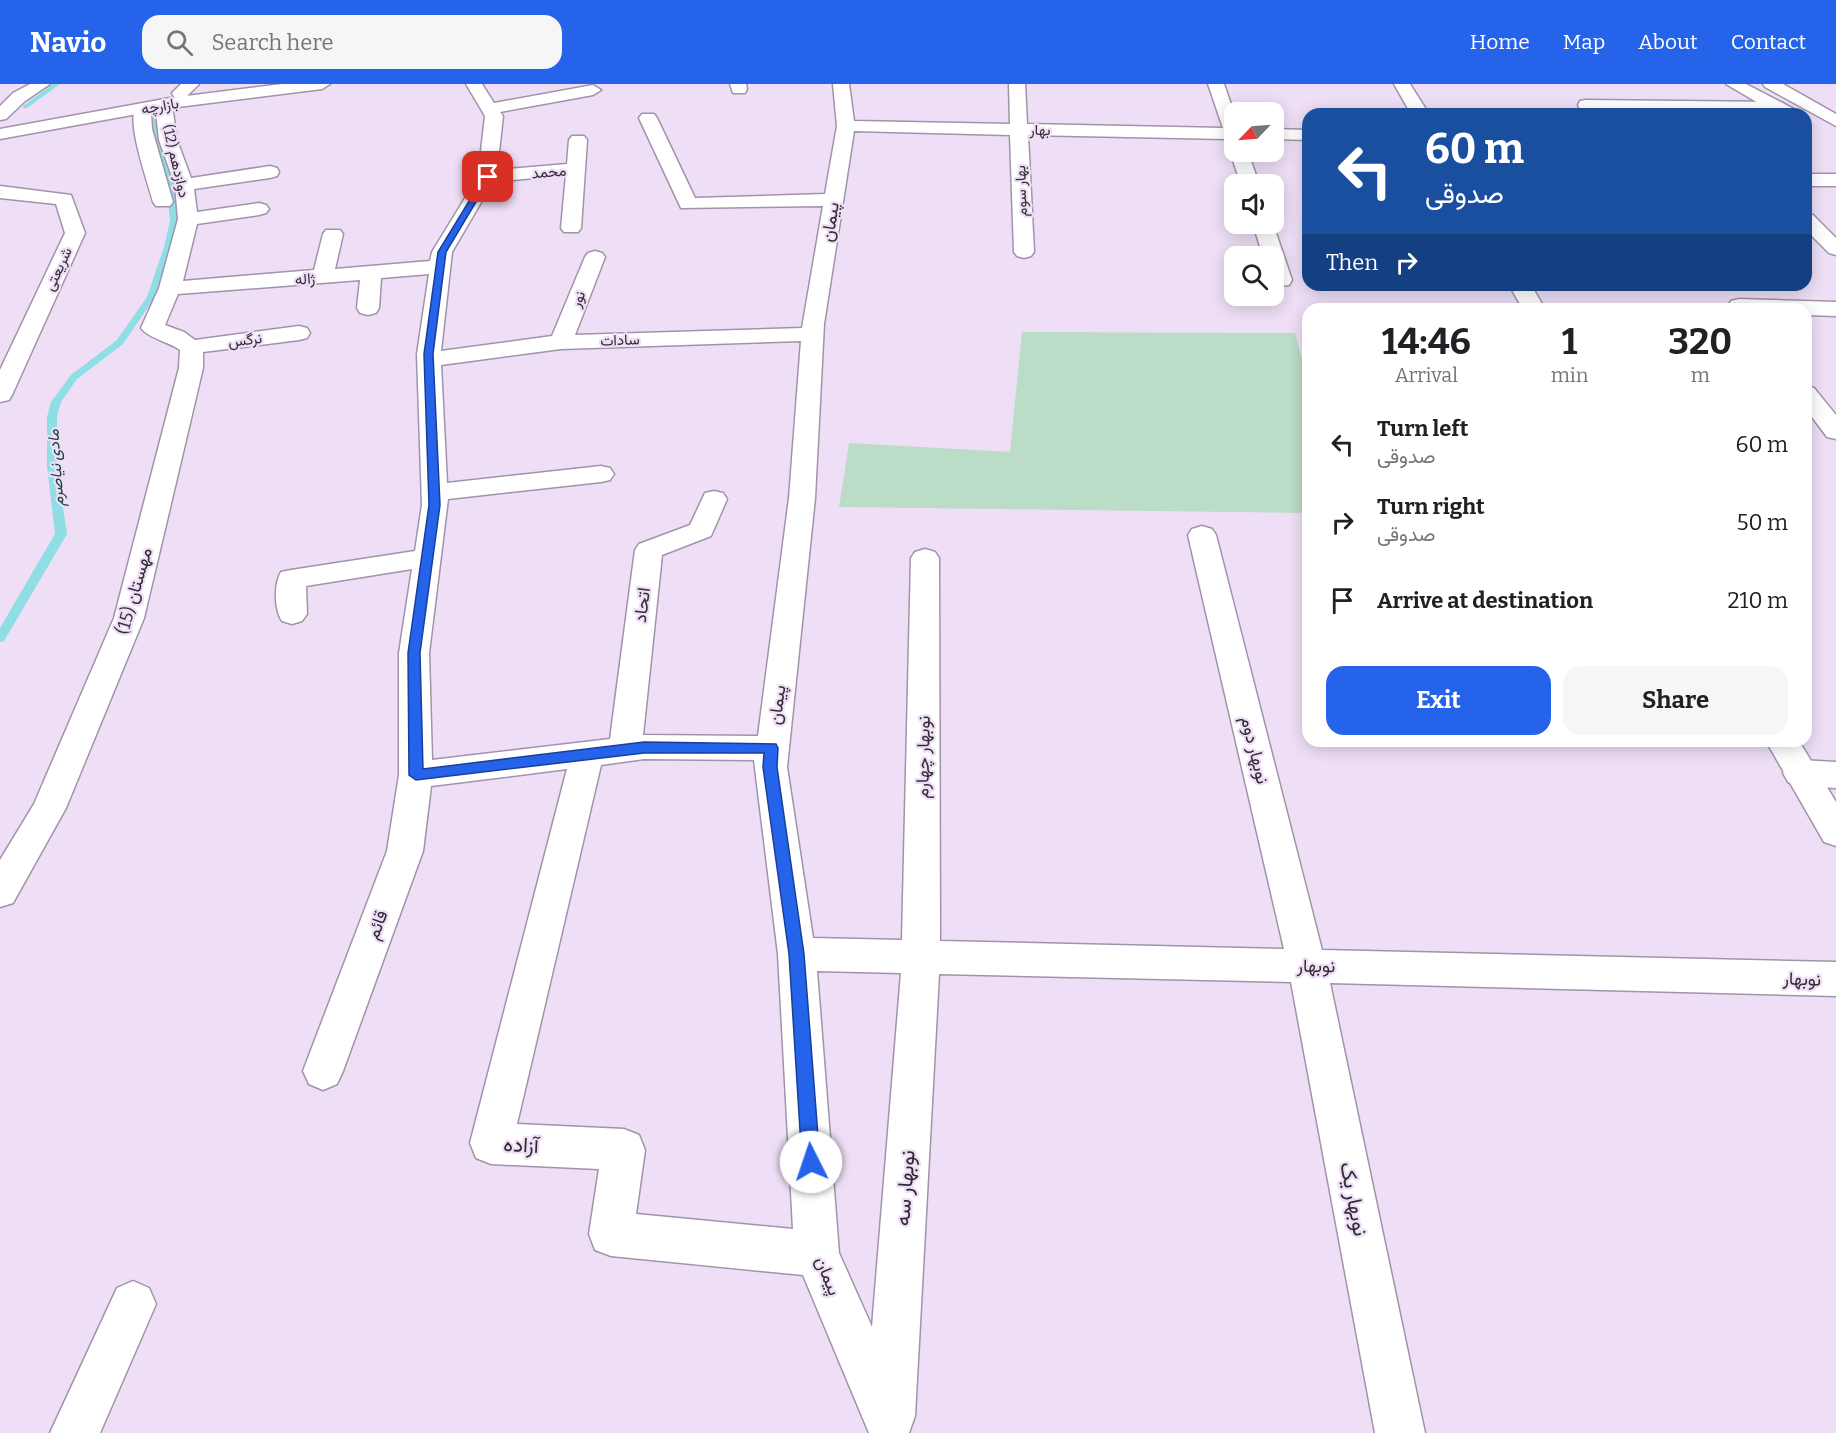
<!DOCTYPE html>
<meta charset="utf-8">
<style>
body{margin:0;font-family:Bitter,Vazirmatn,serif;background:#f6f6f6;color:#202124;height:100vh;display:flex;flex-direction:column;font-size:22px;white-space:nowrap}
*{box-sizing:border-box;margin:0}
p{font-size:20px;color:#757577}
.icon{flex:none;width:33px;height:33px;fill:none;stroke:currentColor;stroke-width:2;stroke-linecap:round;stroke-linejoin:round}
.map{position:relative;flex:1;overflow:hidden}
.panel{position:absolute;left:1302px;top:219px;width:510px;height:444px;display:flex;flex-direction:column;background:#fff;border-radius:18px;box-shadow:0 3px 15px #0003}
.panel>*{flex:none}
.guide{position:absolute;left:1302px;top:24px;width:510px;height:183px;border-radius:18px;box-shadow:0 3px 15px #0003;background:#1a4fa0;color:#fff;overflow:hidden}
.needle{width:39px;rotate:245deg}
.controls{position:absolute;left:1224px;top:18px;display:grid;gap:12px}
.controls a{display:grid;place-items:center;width:60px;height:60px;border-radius:12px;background:#fff;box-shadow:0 3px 15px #0003;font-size:30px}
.pin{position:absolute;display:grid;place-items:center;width:51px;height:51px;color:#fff;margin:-26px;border-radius:12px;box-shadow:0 3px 9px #0006}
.me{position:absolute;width:66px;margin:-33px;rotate:356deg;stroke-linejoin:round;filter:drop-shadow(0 0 4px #0008)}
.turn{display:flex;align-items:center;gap:21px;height:126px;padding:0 24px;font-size:27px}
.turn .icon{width:78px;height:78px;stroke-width:2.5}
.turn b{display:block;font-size:42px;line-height:51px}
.then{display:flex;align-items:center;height:57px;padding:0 24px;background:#0003;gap:12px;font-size:22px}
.eta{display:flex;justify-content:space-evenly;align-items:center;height:102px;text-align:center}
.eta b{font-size:36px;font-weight:700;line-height:42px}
.cta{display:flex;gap:12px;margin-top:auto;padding:12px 24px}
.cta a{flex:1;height:69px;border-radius:18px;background:#2563eb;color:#fff;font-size:24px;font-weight:700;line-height:69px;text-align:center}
.cta a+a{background:#f6f6f6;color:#202124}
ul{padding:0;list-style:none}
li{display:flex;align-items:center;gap:18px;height:78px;padding:0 24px}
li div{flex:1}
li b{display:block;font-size:22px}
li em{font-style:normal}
header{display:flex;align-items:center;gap:36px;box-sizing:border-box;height:84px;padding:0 30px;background:#2563eb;color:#fff}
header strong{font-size:28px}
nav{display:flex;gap:33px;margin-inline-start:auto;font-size:21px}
.search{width:420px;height:54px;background:#f6f6f6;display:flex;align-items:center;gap:15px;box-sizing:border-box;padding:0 21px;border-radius:18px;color:#757577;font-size:22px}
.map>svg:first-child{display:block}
.green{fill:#bbdcc6}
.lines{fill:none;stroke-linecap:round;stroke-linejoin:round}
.stream{fill:#8fdde5;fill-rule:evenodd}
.minor-casing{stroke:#a193a9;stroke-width:3}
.secondary-casing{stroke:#a193a9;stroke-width:3}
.minor{fill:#fff;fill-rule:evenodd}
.secondary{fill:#fff;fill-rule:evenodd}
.route{fill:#2563eb;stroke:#184099;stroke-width:1.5}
.labels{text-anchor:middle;stroke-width:4.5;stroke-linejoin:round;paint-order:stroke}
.far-street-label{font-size:15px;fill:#312b34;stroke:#eedff6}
.far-water-label{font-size:16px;font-style:italic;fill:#1d4346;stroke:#eedff6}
.street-label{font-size:18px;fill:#312b34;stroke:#eedff6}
.near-street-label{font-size:21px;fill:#312b34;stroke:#eedff6}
</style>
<header>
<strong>Navio</strong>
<div class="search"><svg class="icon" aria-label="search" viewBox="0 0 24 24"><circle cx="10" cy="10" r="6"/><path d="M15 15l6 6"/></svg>Search here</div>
<nav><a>Home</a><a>Map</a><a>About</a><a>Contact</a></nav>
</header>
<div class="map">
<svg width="1836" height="1349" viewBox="0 0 1836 1349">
<rect width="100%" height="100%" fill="#eedff6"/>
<path class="green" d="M 1022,248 L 1295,249 L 1308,298 L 1308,429 L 839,423 L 849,359 L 1010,368 Z"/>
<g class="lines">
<path class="stream" d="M 53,0 L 60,0 L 27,24 L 23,24 L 23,22 Z
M 154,24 L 157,26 L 162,66 L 175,106 L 178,137 L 172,163 L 155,213 L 123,260 L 77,295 L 61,318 L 57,333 L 57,382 L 67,450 L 4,557 L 0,558 L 0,544 L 55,450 L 47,382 L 47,333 L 51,318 L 71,291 L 117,256 L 147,213 L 164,163 L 170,137 L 167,106 L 154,66 L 151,26 Z"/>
<defs>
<path id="minor" d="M 30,0 L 50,0 L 25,17 L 6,35 L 0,36 L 0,22 L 13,9 Z
M 181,0 L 199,0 L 186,13 L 174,13 L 172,9 Z
M 466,0 L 482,0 L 494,19 L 593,1 L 601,6 L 593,11 L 500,28 L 503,32 L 497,86 L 567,80 L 569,56 L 572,52 L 584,52 L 587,56 L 581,144 L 578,148 L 564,148 L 561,144 L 566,91 L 493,98 L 452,168 L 441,267 L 552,252 L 585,173 L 588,169 L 595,167 L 602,169 L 605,173 L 575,251 L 802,244 L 823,122 L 681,124 L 639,34 L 642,30 L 654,30 L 657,34 L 695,114 L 825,110 L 837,42 L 833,0 L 849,0 L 854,37 L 1010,40 L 1009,0 L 1025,0 L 1027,40 L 1223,44 L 1208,0 L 1224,0 L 1234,29 L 1234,57 L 1227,55 L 1028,51 L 1034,168 L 1031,172 L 1024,174 L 1017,172 L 1014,168 L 1010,51 L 854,47 L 824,240 L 815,414 L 787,683 L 813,854 L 902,856 L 911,474 L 915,468 L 925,465 L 935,468 L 939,474 L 940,857 L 1284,865 L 1188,451 L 1192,445 L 1202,442 L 1212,445 L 1216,451 L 1322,866 L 1836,878 L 1836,912 L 1330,899 L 1425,1349 L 1375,1349 L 1291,898 L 939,890 L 915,1332 L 909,1349 L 869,1349 L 803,1191 L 611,1172 L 595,1166 L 589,1150 L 599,1085 L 491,1080 L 476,1074 L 470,1059 L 567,685 L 431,702 L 423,767 L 343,987 L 337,1000 L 323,1006 L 309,1000 L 303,987 L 387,767 L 399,691 L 399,569 L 412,485 L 306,502 L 307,530 L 302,537 L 292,540 L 282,537 C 274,525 274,500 281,488 L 291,486 L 415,467 L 422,421 L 417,270 L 429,190 L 381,194 L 379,224 L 376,229 L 368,231 L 360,229 L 357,224 L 360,196 L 178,210 L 165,241 L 184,248 L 195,256 L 299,242 L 307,244 L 310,249 L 307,254 L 299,256 L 203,268 L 203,284 L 144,534 L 66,724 L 13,819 L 0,823 L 0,776 L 34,720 L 114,534 L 179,284 L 180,266 C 169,258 148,254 141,244 L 159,204 L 178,135 L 175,101 L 159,56 L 156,28 L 151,29 L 152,45 L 173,118 L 170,122 L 156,122 L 153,118 C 148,98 126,39 136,22 C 147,20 159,15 170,17 L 172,21 L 177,56 L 191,94 L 270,82 L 277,84 L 279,88 L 277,92 L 270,94 L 194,105 L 197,128 L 259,119 L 266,121 L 269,125 L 266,129 L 259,131 L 197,140 L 183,197 L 314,186 L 323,150 L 326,146 L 340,146 L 343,150 L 335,185 L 430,177 L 432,168 L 478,93 L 485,32 ZM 801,257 L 789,414 L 758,652 L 643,651 L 662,471 L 711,452 L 727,415 L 723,409 L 714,407 L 705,409 L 690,441 L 639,460 L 635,466 L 610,655 L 432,676 L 429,569 L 448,415 L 601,398 L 610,396 L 614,390 L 610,384 L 601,382 L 447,399 L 441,281 L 561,265 ZM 644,675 L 754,676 L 778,870 L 793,1145 L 636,1130 L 645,1066 L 639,1051 L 624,1045 L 517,1040 L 601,681 ZM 817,887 L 901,889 L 872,1243 L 839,1169 Z
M 730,0 L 746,0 L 747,5 L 745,9 L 733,9 Z
M 1586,16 L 1777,18 L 1783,19 L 1785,23 L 1783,27 L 1777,28 L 1580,25 L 1578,21 L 1580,17 Z
M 1274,45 L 1308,46 L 1308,56 L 1274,55 Z
M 1233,64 L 1234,64 L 1234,68 L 1248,68 L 1259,100 L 1241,100 L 1230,68 Z
M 1806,90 L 1836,90 L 1836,102 L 1806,102 Z
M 0,102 L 71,111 L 85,149 L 12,311 L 9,316 L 0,318 L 0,286 L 65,149 L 56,120 L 0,114 Z
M 1806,129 L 1813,131 L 1836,154 L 1836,171 L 1829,169 L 1806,146 Z
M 1253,140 L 1273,140 L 1292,196 L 1289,201 L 1281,202 L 1274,201 L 1274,172 L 1263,172 Z
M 1739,215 L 1836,218 L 1836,232 L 1806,231 L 1806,225 L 1730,225 L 1728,222 L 1731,217 Z
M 1806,302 L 1814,304 L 1836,331 L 1836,355 L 1827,353 L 1806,325 Z
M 1800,676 L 1836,678 L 1836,704 L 1800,702 L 1788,698 L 1783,689 L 1788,680 Z
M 133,1197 L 149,1204 L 156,1220 L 100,1349 L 50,1349 L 117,1204 Z"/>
<path id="secondary" d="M 282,0 L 330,0 L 322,5 L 170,24 L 0,55 L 0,45 L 170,14 Z
M 1394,0 L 1410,0 L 1429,30 L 1411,30 Z
M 1726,0 L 1746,0 L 1794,25 L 1797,29 L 1777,30 Z
M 1763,0 L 1783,0 L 1836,30 L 1836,42 L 1765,3 Z
M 1509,201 L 1531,201 L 1545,225 L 1523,225 Z
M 1766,657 L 1799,657 L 1836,718 L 1836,762 L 1824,758 Z"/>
</defs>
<use href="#minor" class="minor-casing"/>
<use href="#secondary" class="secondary-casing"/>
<use href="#minor" class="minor"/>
<use href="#secondary" class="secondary"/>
</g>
<path class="route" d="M 485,91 L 491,93 L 446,168 L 433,270 L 440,421 L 420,569 L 423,685 L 644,658 L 776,660 L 778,664 L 777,683 L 804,870 L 820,1078 L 817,1084 L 811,1086 L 805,1084 L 802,1078 L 789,870 L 763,683 L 764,669 L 644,669 L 416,696 L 409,691 L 408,569 L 429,421 L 424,270 L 438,168 Z"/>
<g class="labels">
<g class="far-street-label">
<text transform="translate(160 22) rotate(-10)" y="5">بازارچه</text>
<text transform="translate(1040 46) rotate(1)" y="5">بهار</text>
<text transform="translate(176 77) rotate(77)" y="5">دوازدهم (12)</text>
<text transform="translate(549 88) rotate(-5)" y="5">محمد</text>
<text transform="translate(1021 107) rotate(-92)" y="5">بهار سوم</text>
<text transform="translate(58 185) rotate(-65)" y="5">شریعتی</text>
<text transform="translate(305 195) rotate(-4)" y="5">ژاله</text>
<text transform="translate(578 215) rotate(-68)" y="5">نور</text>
<text transform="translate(245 256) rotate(-7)" y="5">نرگس</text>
<text transform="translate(620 256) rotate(-2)" y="5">سادات</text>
</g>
<g class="far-water-label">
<text transform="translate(55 384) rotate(-94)" y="6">مادی نیاصرم</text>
</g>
<g class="street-label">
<text transform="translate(830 138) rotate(-81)" y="6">پیمان</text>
<text transform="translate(134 507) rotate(-74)" y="6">مهستان (15)</text>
<text transform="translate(642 521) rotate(-83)" y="6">اتحاد</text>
<text transform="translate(777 621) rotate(-83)" y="6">پیمان</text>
<text transform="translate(1255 666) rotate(76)" y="6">نوبهار دوم</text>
<text transform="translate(923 673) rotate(-89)" y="6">نوبهار چهارم</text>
<text transform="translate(377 841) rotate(-70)" y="6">قائم</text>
<text transform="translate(1316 882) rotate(1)" y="6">نوبهار</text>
<text transform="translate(1802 895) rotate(2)" y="6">نوبهار</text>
<text transform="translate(828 1192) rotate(68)" y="6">پیمان</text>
</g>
<g class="near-street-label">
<text transform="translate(521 1061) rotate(3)" y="7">آزاده</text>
<text transform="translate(905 1104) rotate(-86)" y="7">نوبهار سه</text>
<text transform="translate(1354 1115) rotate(79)" y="7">نوبهار یک</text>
</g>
</g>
</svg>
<div class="controls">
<a><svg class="needle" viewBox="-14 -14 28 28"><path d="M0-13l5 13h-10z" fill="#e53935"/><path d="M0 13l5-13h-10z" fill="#757577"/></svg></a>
<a><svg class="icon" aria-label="sound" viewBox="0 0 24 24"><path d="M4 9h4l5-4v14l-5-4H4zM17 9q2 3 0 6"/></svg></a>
<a><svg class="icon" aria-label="search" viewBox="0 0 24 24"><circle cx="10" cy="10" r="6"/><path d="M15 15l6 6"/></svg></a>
</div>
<div class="pin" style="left:488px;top:93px;background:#d93025"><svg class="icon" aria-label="arrive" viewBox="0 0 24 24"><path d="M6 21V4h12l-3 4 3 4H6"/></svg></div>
<svg class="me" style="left:811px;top:1078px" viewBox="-20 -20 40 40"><circle r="19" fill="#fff"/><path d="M0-13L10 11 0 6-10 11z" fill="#2563eb"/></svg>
<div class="guide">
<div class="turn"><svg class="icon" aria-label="left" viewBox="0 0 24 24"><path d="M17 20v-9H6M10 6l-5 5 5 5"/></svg><div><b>60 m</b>صدوقی</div></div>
<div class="then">Then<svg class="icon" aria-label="right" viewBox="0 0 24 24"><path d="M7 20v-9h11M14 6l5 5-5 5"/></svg></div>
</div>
<section class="panel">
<div class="eta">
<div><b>14:46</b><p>Arrival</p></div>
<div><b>1</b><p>min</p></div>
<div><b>320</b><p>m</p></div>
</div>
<ul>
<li><svg class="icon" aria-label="left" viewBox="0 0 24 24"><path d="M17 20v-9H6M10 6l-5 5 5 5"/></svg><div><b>Turn left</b><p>صدوقی</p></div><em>60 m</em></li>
<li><svg class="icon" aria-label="right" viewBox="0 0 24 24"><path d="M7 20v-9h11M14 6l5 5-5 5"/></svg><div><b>Turn right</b><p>صدوقی</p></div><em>50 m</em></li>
<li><svg class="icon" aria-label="arrive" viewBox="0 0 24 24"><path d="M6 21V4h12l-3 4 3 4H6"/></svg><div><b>Arrive at destination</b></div><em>210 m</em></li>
</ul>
<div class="cta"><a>Exit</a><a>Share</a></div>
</section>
</div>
